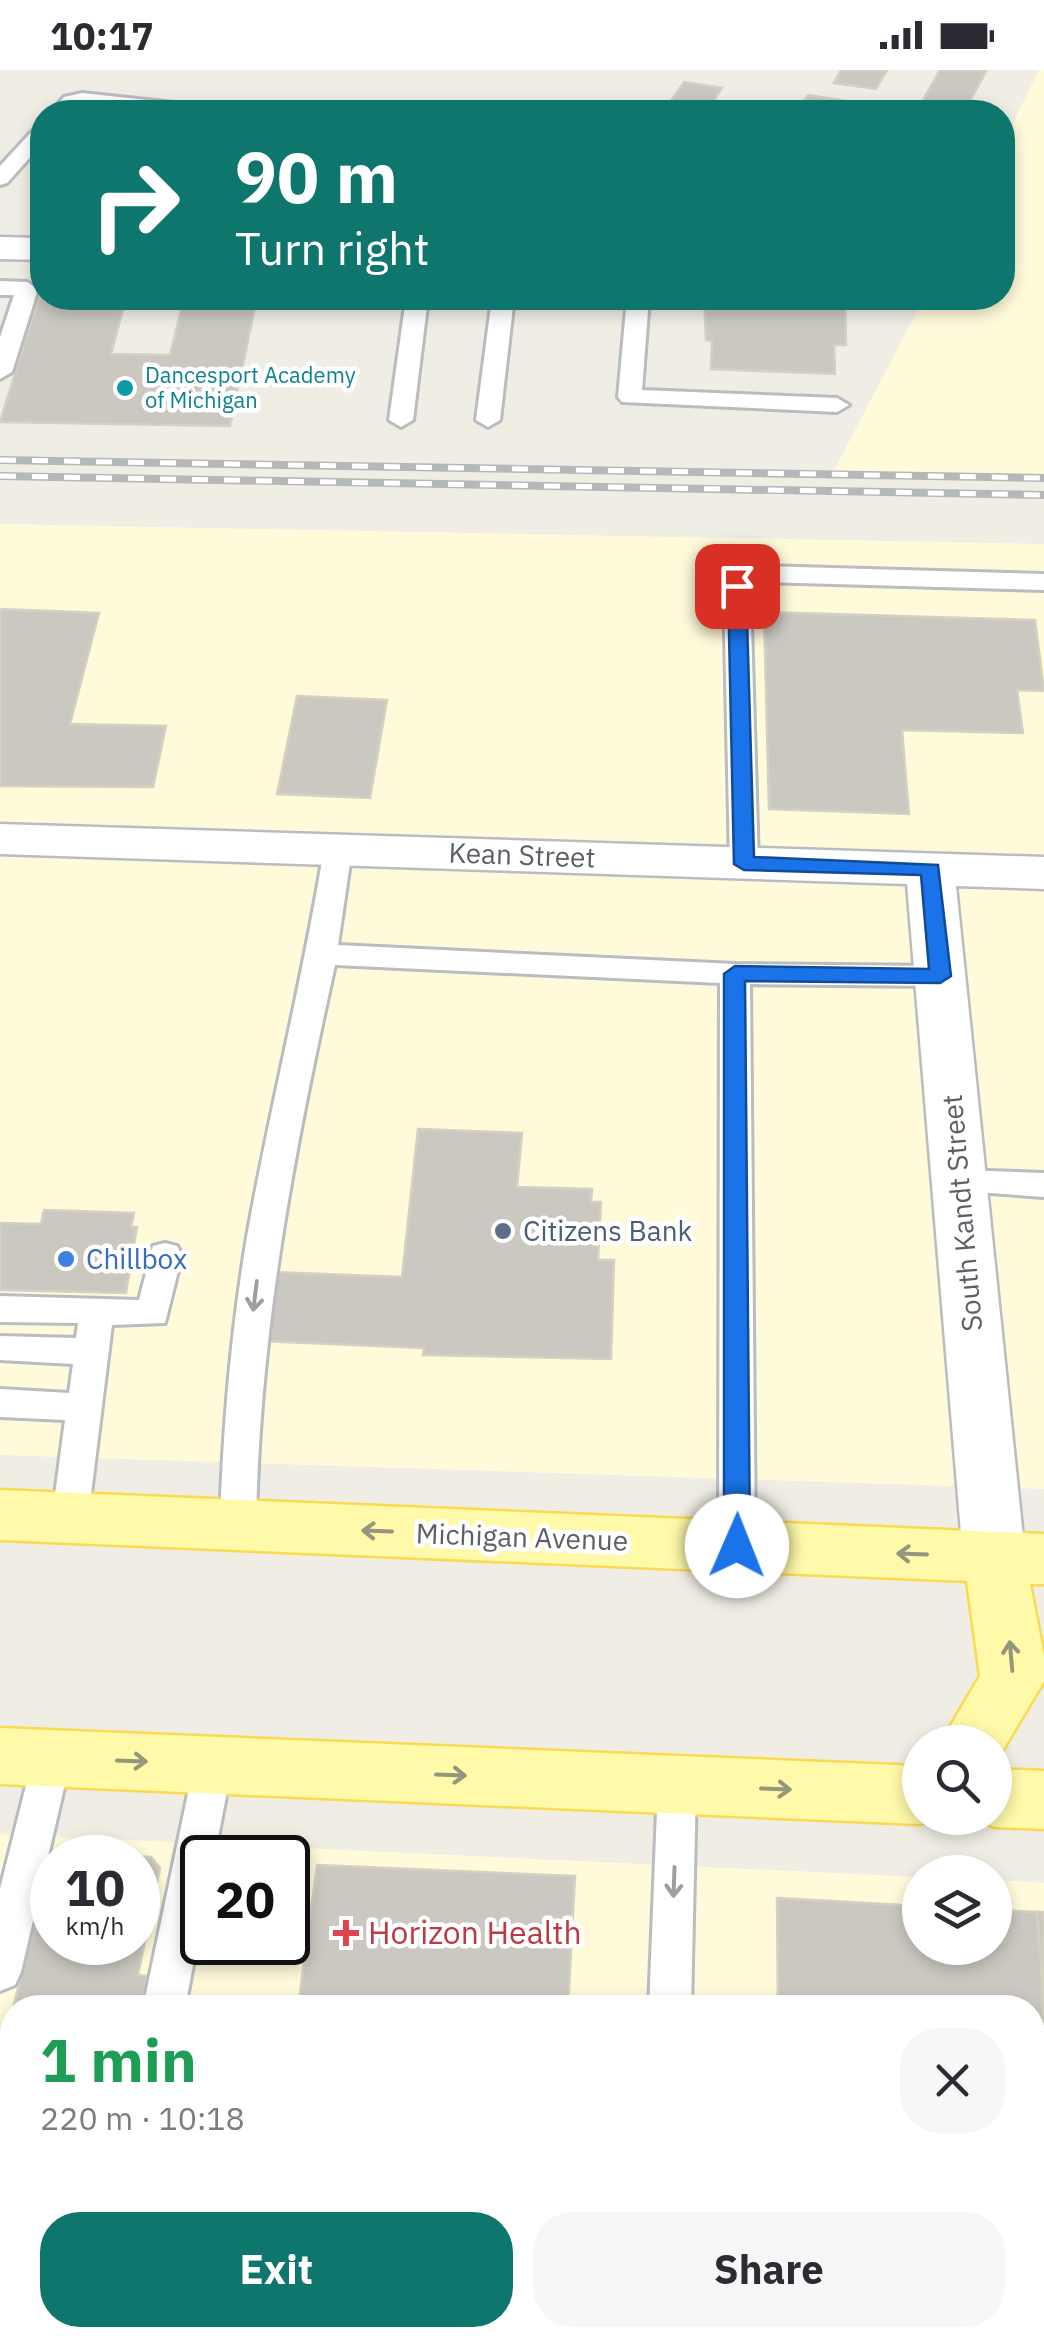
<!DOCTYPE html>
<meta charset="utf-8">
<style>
body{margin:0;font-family:"IBM Plex Sans",sans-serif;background:#f7f7f7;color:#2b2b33;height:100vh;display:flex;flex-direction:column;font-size:38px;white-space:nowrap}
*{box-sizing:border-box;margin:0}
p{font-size:32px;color:#7c7c81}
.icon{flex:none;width:55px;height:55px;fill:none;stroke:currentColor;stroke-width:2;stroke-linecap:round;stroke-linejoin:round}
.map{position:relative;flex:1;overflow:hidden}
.panel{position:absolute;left:0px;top:1925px;width:1045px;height:352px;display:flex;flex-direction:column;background:#fff;border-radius:40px 40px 0 0;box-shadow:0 5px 15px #0003}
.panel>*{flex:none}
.top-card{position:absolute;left:30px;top:30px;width:985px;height:210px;border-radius:40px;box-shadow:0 5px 15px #0003;background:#0f766e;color:#fff;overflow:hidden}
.controls{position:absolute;left:902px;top:1655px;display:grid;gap:20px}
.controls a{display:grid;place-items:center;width:110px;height:110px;border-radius:50%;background:#fff;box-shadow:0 5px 15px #0003;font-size:50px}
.speed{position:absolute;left:30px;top:1765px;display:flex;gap:20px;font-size:50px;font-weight:700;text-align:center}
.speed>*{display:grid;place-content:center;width:130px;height:130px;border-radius:50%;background:#fff;box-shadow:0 5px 15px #0003;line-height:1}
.speed small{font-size:25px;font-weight:400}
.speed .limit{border:5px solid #111;border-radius:15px;background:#fff;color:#111}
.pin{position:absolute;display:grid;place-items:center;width:85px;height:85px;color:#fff;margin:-42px;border-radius:20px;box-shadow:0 5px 15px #0006}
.me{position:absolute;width:110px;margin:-55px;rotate:1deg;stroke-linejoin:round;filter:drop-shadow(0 0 8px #0008)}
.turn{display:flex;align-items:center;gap:35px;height:210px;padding:0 40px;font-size:45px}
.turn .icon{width:130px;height:130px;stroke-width:2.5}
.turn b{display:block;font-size:70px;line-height:85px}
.round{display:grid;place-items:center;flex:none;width:105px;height:105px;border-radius:40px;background:#f7f7f7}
.head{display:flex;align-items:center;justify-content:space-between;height:170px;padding:0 40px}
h1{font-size:60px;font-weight:700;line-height:75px;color:#1e9e55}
.cta{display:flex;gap:20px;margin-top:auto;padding:20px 40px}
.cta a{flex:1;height:115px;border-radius:40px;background:#0f766e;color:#fff;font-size:40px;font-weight:700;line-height:115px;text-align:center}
.cta a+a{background:#f7f7f7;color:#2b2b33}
.status{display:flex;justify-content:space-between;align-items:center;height:70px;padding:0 50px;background:#fff;direction:ltr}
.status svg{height:28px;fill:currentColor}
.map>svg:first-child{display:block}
.commercial{fill:#fffada;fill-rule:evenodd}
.building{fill:#cbc8c1;stroke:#d5d1c2;stroke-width:2.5}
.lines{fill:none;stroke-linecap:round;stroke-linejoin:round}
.service-casing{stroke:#b9bcc1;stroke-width:6}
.minor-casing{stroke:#b9bcc1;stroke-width:5}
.primary-casing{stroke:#fada53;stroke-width:5}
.service{fill:#fff;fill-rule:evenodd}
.minor{fill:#fff;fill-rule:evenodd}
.primary{fill:#fff9aa;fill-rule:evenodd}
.rail-casing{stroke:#b6b7b7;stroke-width:8}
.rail{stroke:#fff;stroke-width:5;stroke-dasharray:16;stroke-linecap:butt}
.oneway{stroke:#9da0a3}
.oneway2{stroke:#95967e}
.route{fill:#1a73e8;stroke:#114b97;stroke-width:2.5}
.culture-dot{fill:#0f9aa8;stroke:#fff;stroke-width:4}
.service-dot{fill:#5c6f8a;stroke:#fff;stroke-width:4}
.shop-dot{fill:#3f7fe0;stroke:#fff;stroke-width:4}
.health-dot{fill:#e0444e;stroke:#fff;stroke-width:4}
.labels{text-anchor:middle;stroke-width:9;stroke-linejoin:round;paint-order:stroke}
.far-culture-label{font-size:22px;fill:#0d838f;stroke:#fff;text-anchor:start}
.street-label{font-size:28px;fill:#5c6066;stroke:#fff}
.service-label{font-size:28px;fill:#4e5e75;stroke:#fff;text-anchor:start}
.shop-label{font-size:28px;fill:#366cbe;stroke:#fff;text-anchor:start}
.near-health-label{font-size:32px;fill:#be3a42;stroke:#fff;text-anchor:start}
</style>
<div class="status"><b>10:17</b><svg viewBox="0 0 49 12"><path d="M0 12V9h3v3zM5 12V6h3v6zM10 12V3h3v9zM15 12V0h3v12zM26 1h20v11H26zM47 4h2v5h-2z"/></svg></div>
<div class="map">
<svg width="1044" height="2277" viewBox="0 0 1044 2277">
<rect width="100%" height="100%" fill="#f0eee4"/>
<path class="commercial" d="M 1039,0 L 1044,0 L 1044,408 L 832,404 L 924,228 L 1002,228 L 1003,73 Z
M 0,454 L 1044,474 L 1044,1419 L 0,1385 Z
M 0,1764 L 920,1807 L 920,1878 L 995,1878 L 995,1810 L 1044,1813 L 1044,2201 L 1032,2201 L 1032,1938 L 12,1938 L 12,2168 L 0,2167 ZM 52,1788 L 138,1788 L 138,1872 L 52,1872 ZM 202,1788 L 288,1788 L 288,1872 L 202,1872 Z"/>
<path class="building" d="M 841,0 L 887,0 L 876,19 L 834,13 Z
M 940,0 L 986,1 L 966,39 L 922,32 Z
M 684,12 L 722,18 L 709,38 L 670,32 Z
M 808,25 L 847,31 L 840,42 L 797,42 Z
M 42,217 L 42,228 L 126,228 L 111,284 L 170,285 L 184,228 L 257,228 L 230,356 L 0,352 Z
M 704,228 L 845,228 L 846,275 L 834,275 L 835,304 L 711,299 L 712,271 L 706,270 Z
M 0,539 L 99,543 L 70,654 L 166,656 L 153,717 L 0,716 Z
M 764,542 L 1035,550 L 1044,621 L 1017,620 L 1023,663 L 902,660 L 909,744 L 769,739 Z
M 297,626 L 387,630 L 370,728 L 277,724 Z
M 418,1059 L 522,1063 L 517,1117 L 592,1119 L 591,1132 L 601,1132 L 598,1190 L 614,1190 L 611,1289 L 423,1285 L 424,1278 L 262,1271 L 272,1202 L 402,1207 Z
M 44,1140 L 134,1143 L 131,1157 L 137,1157 L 126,1223 L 0,1220 L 0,1153 L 41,1154 Z
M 59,1782 L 151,1787 L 160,1798 L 138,1905 L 147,1906 L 141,1938 L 13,1938 L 52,1789 L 52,1872 L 138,1872 L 138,1788 L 54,1788 Z
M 317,1795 L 575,1806 L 568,1938 L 298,1938 Z
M 777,1828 L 920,1836 L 920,1878 L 995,1878 L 995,1840 L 1037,1842 L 1044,1934 L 1044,2109 L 1032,2109 L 1032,1938 L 778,1938 Z
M 1037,1842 L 1044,1842 L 1044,1934 Z"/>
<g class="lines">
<defs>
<path id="service" d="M 82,23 L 202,36 L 212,42 L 151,42 L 82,35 L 72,42 L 51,42 L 64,27 Z
M 42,56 L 42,74 L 7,113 L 0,115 L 0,96 L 35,58 Z
M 0,211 L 27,212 L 38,219 L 12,302 L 0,309 L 0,267 L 14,225 L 0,225 Z
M 406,228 L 428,228 L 413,350 L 401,357 L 389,350 Z
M 492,228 L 514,228 L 500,350 L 488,357 L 476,350 Z
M 627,228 L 649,228 L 642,320 L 837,328 L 849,335 L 837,342 L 622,332 L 618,327 Z
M 758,496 L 1044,504 L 1044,520 L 763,512 L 750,519 L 758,794 L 744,803 L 730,794 L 724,516 Z
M 338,770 L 352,779 L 338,875 L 735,894 L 940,896 L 955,906 L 940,916 L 750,914 L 755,1476 L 750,1486 L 737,1491 L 724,1486 L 719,1476 L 720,913 L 335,895 C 294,1080 259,1264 256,1455 L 251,1465 L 238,1470 L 225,1465 L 220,1455 C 223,1358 231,1263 247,1167 C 270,1037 303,910 324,779 Z
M 960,1100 L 1044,1103 L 1044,1127 L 949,1120 L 944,1112 L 949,1104 Z
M 165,1173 L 177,1176 L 182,1185 L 165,1253 L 112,1255 L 88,1448 L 83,1458 L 70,1463 L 57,1458 L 52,1448 L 65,1350 L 0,1347 L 0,1319 L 69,1323 L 73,1294 L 0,1290 L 0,1266 L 76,1268 L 78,1253 L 0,1252 L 0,1226 L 139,1230 L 153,1176 Z
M 52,1671 L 66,1676 L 71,1688 L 21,1902 L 15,1915 L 0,1921 L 0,1819 L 33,1688 L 38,1676 Z
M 213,1678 L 227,1683 L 232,1695 L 214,1788 L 202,1788 L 202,1847 L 185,1938 L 143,1938 L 194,1695 L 199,1683 Z
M 677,1698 L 691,1703 L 696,1715 L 691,1938 L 649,1938 L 658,1715 L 663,1703 Z
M 0,2075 L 12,2075 L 12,2117 L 0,2117 Z
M 1032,2123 L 1044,2124 L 1044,2168 L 1032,2167 Z
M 77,2265 L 123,2265 L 120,2277 L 74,2277 Z
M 323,2265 L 369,2265 L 367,2277 L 321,2277 Z
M 529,2265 L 575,2265 L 574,2277 L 528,2277 Z
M 952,2265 L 998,2265 L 998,2277 L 952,2277 Z"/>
<path id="minor" d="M 0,167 L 42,168 L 42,190 L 0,189 Z
M 0,754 L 1044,787 L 1044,819 L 956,816 L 1025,1487 L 1016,1505 L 994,1512 L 972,1505 L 963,1487 L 907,814 L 0,784 Z"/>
<path id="primary" d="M 0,1420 L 1044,1464 L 1044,1514 L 1030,1514 L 1044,1586 L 1044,1611 L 995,1693 L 995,1672 L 941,1672 L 980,1606 L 967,1511 L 0,1470 Z
M 0,1658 L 920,1696 L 920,1748 L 938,1748 L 920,1754 L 0,1714 Z
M 995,1699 L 1044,1701 L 1044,1759 L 995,1757 L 972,1749 L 995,1748 Z"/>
</defs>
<use href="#service" class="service-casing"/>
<use href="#minor" class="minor-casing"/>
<use href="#primary" class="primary-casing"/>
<use href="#service" class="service"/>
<use href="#minor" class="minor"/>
<use href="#primary" class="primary"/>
<defs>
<path id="rail" d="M 0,390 L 1044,408
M 0,406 L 1044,425"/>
</defs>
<use href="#rail" class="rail-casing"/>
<use href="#rail" class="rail"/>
</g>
<defs><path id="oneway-shaft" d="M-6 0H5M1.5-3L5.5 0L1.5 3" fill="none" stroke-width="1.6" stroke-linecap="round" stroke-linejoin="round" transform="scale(2.5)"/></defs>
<g class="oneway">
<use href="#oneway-shaft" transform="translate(255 1226) rotate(97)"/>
<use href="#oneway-shaft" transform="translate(674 1812) rotate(92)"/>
</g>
<g class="oneway2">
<use href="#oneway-shaft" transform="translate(377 1461) rotate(-178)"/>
<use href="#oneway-shaft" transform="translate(912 1484) rotate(-178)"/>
<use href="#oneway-shaft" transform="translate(1011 1586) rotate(-95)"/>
<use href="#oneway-shaft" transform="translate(132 1691) rotate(2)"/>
<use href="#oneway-shaft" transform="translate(451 1705) rotate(2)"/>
<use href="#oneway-shaft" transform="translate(776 1719) rotate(2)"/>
</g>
<path class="route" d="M 737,510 L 746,516 L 754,787 L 938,795 L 951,906 L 940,913 L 745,911 L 750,1476 L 737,1487 L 724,1476 L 724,904 L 735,896 L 929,899 L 921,805 L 744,800 L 734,794 L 728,516 Z"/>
<circle class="culture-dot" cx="125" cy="318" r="10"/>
<circle class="service-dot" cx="503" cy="1161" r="10"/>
<circle class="shop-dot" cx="66" cy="1189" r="10"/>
<path class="health-dot" d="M341 1848h10v10h10v10h-10v10h-10v-10h-10v-10h10z"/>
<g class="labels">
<g class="far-culture-label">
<text x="145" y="313">Dancesport Academy<tspan x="145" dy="25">of Michigan</tspan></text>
</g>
<g class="street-label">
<text transform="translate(522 785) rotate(2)" y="10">Kean Street</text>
<text transform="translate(962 1143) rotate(-95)" y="10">South Kandt Street</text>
<text transform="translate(522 1467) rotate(2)" y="10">Michigan Avenue</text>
</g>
<g class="service-label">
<text x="523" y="1171">Citizens Bank</text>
</g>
<g class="shop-label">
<text x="86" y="1199">Chillbox</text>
</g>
<g class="near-health-label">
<text x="368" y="1874">Horizon Health</text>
</g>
</g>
</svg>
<div class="controls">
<a><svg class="icon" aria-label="search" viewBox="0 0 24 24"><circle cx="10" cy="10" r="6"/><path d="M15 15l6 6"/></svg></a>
<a><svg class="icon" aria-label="layers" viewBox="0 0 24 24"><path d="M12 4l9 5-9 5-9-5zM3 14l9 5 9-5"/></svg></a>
</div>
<div class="speed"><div>10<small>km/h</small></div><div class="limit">20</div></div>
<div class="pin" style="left:737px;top:516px;background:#d93025"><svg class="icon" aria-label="arrive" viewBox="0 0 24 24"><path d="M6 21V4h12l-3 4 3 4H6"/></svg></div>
<svg class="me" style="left:737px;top:1476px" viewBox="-20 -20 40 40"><circle r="19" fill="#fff"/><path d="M0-13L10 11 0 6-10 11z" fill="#1a73e8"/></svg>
<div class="top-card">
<div class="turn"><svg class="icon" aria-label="right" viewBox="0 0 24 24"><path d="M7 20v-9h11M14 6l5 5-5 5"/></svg><div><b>90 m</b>Turn right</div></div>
</div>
<section class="panel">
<div class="head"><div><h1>1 min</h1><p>220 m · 10:18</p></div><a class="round"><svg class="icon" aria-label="close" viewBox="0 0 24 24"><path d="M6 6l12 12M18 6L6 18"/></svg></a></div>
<div class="cta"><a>Exit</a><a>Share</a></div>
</section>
</div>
